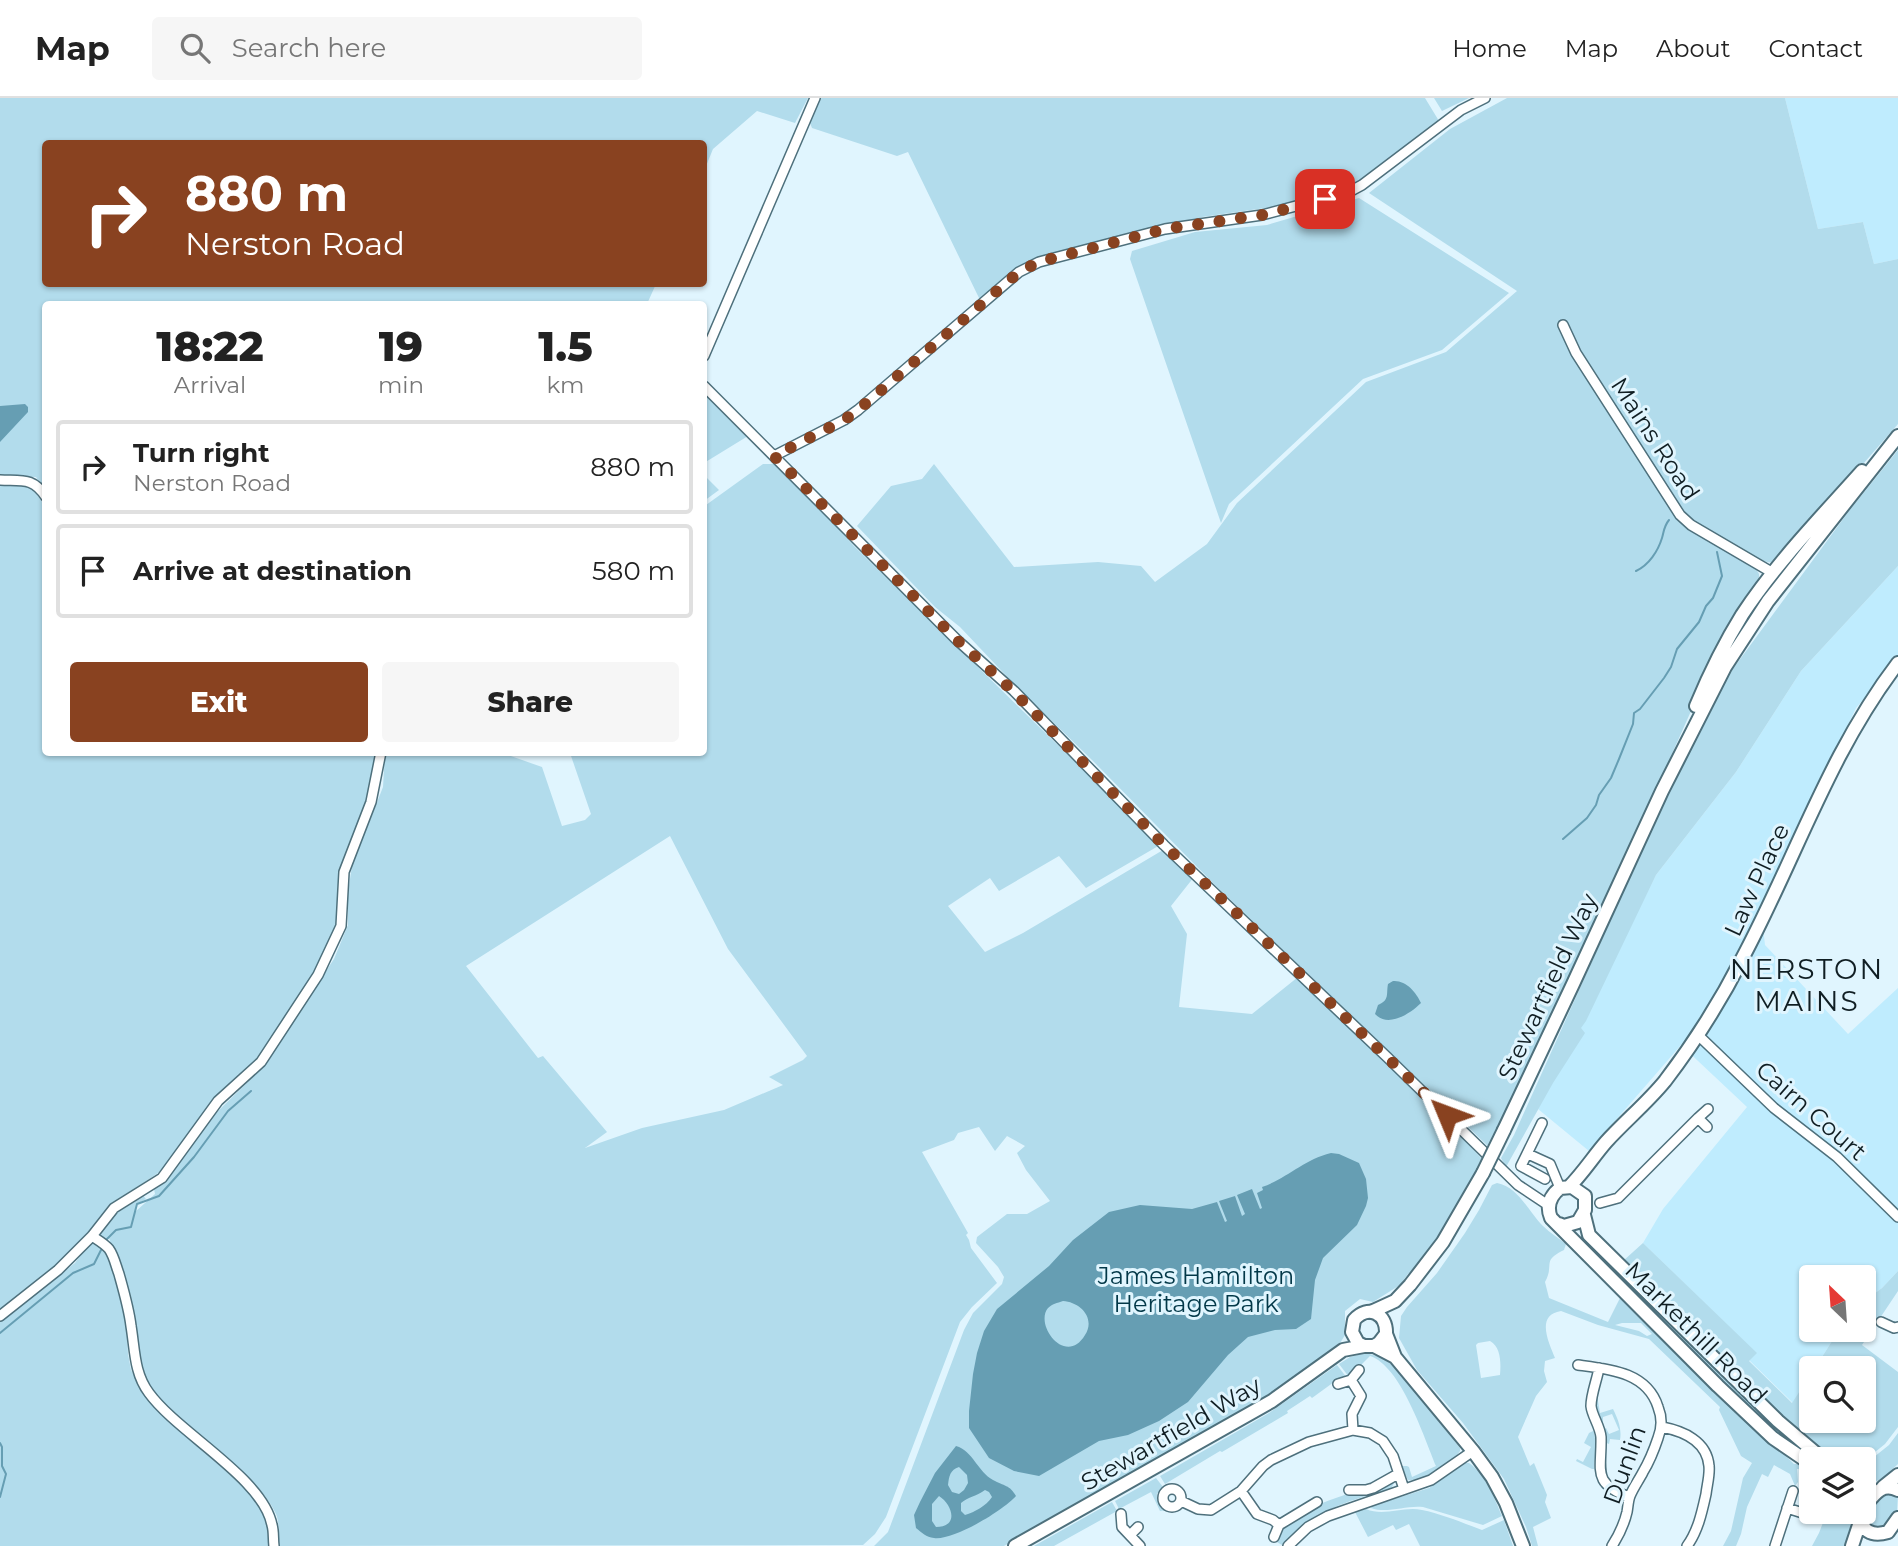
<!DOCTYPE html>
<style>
body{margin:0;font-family:Montserrat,sans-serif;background:#f6f6f6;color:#222;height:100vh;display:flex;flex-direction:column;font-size:26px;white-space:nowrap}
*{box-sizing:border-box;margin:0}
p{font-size:23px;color:#767676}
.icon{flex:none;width:38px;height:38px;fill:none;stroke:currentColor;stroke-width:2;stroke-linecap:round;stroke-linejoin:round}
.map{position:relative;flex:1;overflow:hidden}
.drawer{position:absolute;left:42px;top:203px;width:665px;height:455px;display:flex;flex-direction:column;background:#fff;border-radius:7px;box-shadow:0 2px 5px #0004}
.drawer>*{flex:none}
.hud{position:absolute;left:42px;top:42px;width:665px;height:147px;border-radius:7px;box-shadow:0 2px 5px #0004;background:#894220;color:#fff;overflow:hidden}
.needle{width:46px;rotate:335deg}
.fabs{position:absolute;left:1799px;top:1167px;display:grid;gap:14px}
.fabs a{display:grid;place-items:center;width:77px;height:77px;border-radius:7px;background:#fff;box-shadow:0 2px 5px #0004;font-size:35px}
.pin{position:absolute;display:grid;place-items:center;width:60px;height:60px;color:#fff;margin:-30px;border-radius:14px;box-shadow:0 4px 10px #0006}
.me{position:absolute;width:77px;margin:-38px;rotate:314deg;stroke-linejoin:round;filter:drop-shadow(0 0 5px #0008)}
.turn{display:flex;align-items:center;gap:24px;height:147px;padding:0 28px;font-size:32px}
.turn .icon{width:91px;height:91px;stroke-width:2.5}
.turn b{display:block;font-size:49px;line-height:60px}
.eta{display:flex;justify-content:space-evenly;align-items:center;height:119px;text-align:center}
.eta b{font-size:42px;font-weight:800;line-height:49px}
.primary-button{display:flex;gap:14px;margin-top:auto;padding:14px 28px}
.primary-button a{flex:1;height:80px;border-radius:7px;background:#894220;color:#fff;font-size:28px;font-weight:800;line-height:80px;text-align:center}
.primary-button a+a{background:#f6f6f6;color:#222}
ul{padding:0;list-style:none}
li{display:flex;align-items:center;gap:21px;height:94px;margin:0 14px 10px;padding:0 14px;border:4px solid #e0e0e0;border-radius:7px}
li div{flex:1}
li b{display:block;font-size:26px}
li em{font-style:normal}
header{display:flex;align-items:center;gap:42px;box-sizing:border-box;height:98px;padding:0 35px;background:#fff;border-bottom:2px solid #e0e0e0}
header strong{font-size:33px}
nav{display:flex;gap:38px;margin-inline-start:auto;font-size:24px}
.search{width:490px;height:63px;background:#f6f6f6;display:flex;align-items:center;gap:18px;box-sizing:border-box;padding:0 24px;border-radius:7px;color:#767676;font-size:26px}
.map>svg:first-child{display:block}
.built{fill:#bfecfe}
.green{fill:#b2dcec;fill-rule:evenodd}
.water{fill:#669eb3;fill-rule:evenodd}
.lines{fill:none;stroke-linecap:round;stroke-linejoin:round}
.stream{stroke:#669eb3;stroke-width:2}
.street-casing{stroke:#4e707c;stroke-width:12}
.secondary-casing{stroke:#4e707c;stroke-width:16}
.street{stroke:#fff;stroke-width:9}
.secondary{stroke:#fff;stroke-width:12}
.secondary-bridge-casing{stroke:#4e707c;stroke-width:16;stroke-linecap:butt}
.secondary-bridge{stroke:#fff;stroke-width:12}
.route{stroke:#894220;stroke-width:12;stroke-dasharray:0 21.6}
.labels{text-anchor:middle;stroke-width:6;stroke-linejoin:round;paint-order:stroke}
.street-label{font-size:24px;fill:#101e23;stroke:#e0f5fe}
.park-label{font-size:24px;fill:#023848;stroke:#e0f5fe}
.quarter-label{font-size:28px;letter-spacing:2px;fill:#101e23;stroke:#e0f5fe}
</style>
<header>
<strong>Map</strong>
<div class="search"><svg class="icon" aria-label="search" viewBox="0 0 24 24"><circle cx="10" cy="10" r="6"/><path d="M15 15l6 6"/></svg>Search here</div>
<nav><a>Home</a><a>Map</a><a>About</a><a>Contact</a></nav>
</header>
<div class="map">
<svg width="1898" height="1448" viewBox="0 0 1898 1448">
<rect width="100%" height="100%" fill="#e0f5fe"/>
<path class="built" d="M 1785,0 L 1898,0 L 1898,161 L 1874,166 L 1863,124 L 1818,131 Z
M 1898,468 L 1898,561 L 1856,610 L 1761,812 L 1765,847 L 1848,936 L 1898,890 L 1898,1173 L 1882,1190 L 1864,1203 L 1864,1180 L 1811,1180 L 1811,1232 L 1839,1232 L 1815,1270 L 1811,1270 L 1811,1276 L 1793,1305 L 1749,1262 L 1756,1255 L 1643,1145 L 1663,1111 L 1747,1009 L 1681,947 L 1589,1053 L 1538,1011 L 1656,777 L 1736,674 L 1801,573 Z"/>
<path class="green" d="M 0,0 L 808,0 L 795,25 L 757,13 L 713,51 L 704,73 L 704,46 L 46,46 L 46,186 L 656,186 L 647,206 L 46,206 L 45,393 L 36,379 L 0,378 Z
M 820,0 L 1425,0 L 1439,23 L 1349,90 L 1285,107 L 1202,119 L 1195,122 L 1037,162 L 980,202 L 908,54 L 897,58 L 812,30 L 810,25 Z
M 1434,0 L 1469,0 L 1442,13 Z
M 1507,0 L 1785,0 L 1818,131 L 1863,124 L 1874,166 L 1898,161 L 1898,326 L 1780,461 C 1772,466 1768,465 1760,461 L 1754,467 L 1759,476 L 1759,483 L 1711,568 L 1620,773 L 1491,1051 L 1212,784 L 1094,664 L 1014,586 L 960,529 L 935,509 L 857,428 L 891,388 L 922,381 L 934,366 L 1014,469 L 1098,464 L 1141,468 L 1155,484 L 1207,446 L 1237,405 L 1366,284 L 1446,254 L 1517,193 L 1369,95 L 1450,31 Z
M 1359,100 L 1509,195 L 1442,252 L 1363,281 L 1229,406 L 1221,425 L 1130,161 L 1132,153 L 1195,134 L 1267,127 Z
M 704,295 L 748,338 L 704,365 Z
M 1898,352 L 1898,468 L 1801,573 L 1736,674 L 1656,777 L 1586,923 L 1581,930 L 1585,935 L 1553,985 L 1506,1069 L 1501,1060 L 1514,1037 L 1668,694 L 1694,640 L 1697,641 L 1724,583 L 1849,413 Z
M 763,366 L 780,366 L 854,448 L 1160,747 L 1086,790 L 1059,758 L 999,793 L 990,780 L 948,808 L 985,854 L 1023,835 L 1163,752 L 1173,759 L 1194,779 L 1171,808 L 1187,836 L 1179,909 L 1252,916 L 1298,879 L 1437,1013 L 1484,1063 L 1450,1122 L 1413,1173 L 1408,1176 L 1400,1187 L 1373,1204 L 1360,1201 L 1345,1213 L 1345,1237 L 1337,1250 L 1272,1299 L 1004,1448 L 874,1448 L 888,1434 L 964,1232 L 973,1215 L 1002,1186 L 1004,1179 L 998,1169 L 976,1145 L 977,1139 L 1007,1116 L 1027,1116 L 1050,1103 L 1026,1072 L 1017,1055 L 1025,1048 L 1007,1038 L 995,1053 L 979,1029 L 958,1035 L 954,1042 L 922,1054 L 968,1135 L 966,1137 L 969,1142 L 971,1150 L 997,1185 L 972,1209 L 960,1224 L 886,1419 L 875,1436 L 863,1447 L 279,1448 C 278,1438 280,1425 276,1416 C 251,1363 175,1336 148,1286 C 139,1268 136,1248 131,1229 C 125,1199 119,1169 109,1140 L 105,1144 L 94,1136 L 114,1110 L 140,1094 L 146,1101 L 137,1106 L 135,1114 L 155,1096 L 154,1091 L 166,1080 L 215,1016 L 258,974 L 334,861 L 348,827 L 348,794 L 352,768 L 383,689 L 385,655 L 502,655 L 542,669 L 562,728 L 585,722 L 591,716 L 570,655 L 704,654 L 704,413 L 706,410 L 706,407 ZM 670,738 L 728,851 L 807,958 L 803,962 L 769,979 L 783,987 L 724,1012 L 642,1030 L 585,1050 L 607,1034 L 543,958 L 538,960 L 466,868 Z
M 704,377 L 719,392 L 704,403 Z
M 0,386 C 27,385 32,386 45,409 L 46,654 L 376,655 L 374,679 L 346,758 L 337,829 L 318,869 L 260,962 L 228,987 L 171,1062 L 158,1075 L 115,1104 L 54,1172 L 0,1215 Z
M 1497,1085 C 1519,1089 1529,1115 1543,1128 C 1550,1135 1559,1140 1566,1146 L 1564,1152 C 1541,1163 1555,1166 1545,1184 L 1549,1200 L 1608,1224 L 1620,1200 L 1623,1197 L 1794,1366 L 1802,1366 L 1801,1371 L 1797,1371 L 1798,1384 L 1795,1388 L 1790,1376 L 1774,1367 L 1768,1379 L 1762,1376 L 1747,1409 L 1741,1436 L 1736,1448 L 1723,1448 L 1731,1433 L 1743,1380 L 1752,1365 L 1741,1358 L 1719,1312 L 1720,1309 L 1649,1241 L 1598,1227 L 1561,1213 C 1535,1217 1549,1245 1555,1260 L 1545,1263 L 1544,1273 L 1547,1284 L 1536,1298 L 1518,1339 L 1530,1368 L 1534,1365 L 1547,1397 L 1545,1404 L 1551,1420 L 1533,1429 L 1538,1448 L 1532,1448 L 1526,1429 L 1504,1381 L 1463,1325 L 1417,1272 L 1399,1240 L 1401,1218 L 1407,1209 L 1437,1175 L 1465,1135 L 1479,1112 L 1492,1087 ZM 1622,1225 L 1641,1225 L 1652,1236 L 1647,1238 L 1639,1233 L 1615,1227 ZM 1490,1243 C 1501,1249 1501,1265 1500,1277 L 1481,1280 L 1476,1247 L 1478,1245 Z
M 94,1143 L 100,1147 L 111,1162 L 126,1215 L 128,1256 L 131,1272 L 145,1297 L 166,1320 L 256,1400 L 267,1417 L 271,1448 L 0,1448 L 0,1224 L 75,1165 L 89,1145 Z
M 1643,1145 L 1757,1255 L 1749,1263 L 1792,1305 L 1811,1276 L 1811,1323 L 1864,1323 L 1864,1270 L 1815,1270 L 1839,1232 L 1864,1232 L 1864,1203 L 1882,1190 L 1898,1173 L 1898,1193 L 1862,1247 L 1898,1274 L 1898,1329 L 1885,1346 L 1864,1363 L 1832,1361 L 1808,1345 L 1623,1163 Z
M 1657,1207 L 1818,1361 L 1811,1362 L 1775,1337 L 1647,1211 Z
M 1366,1255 L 1384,1260 L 1398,1272 L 1460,1350 L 1460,1353 L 1457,1357 C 1443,1368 1427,1384 1408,1382 L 1400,1368 L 1407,1368 L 1409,1369 L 1412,1379 L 1436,1368 C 1424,1339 1401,1268 1370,1258 L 1349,1279 L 1339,1266 L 1350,1259 Z
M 1337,1267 L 1347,1280 L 1334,1284 L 1312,1300 L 1310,1298 L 1287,1313 L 1288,1315 L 1222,1354 L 1220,1353 L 1165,1386 L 1160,1378 L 1269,1315 Z
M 1601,1290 L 1597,1297 L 1600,1315 L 1613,1311 C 1618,1321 1622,1331 1620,1342 L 1610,1341 L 1609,1346 L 1604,1344 L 1603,1332 L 1606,1330 L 1609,1336 L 1619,1332 L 1612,1316 L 1603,1319 L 1603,1326 L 1600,1325 C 1596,1313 1591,1301 1601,1290 Z
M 1593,1333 L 1594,1334 L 1596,1346 L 1594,1371 L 1592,1371 L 1576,1363 L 1577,1361 L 1583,1364 L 1591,1349 L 1584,1345 L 1589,1335 Z
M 1898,1335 L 1898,1366 C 1888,1375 1879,1387 1864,1384 L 1864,1367 L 1889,1347 Z
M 1465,1365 L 1469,1365 C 1486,1377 1494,1399 1502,1418 L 1483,1427 L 1423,1409 C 1406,1407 1387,1416 1371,1410 L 1372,1408 L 1429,1390 Z
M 1806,1369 L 1811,1373 L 1811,1397 L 1799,1389 Z
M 1156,1380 L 1163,1389 L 1160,1396 L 1157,1395 C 1156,1402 1162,1409 1168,1412 L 1160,1413 L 1151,1394 L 1119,1411 L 1115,1403 Z
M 1395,1383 L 1392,1389 L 1389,1391 C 1360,1400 1327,1408 1303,1428 C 1295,1433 1289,1440 1282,1447 L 1275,1443 C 1278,1438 1280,1433 1284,1429 C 1305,1405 1364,1391 1395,1383 Z
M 1884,1395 L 1898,1396 L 1897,1416 L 1883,1432 L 1870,1431 L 1866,1421 L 1871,1408 Z
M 1112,1404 L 1117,1413 L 1054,1448 L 1034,1448 Z
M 1366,1411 C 1384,1419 1403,1408 1422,1412 C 1442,1416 1463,1425 1482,1432 L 1504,1422 L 1513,1448 L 1420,1448 L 1409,1426 L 1396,1432 L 1393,1427 L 1368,1439 L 1355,1414 Z
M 1827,1414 L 1857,1414 L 1846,1448 L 1812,1448 L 1819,1435 Z"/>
<path class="water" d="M 25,306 L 28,309 L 28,314 L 0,344 L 0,308 Z
M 1393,883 C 1406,882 1416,894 1421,905 C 1410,916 1388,930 1375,916 L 1378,907 C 1390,902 1386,896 1388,886 Z
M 1331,1055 L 1339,1056 L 1359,1065 L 1366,1081 L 1368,1100 L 1366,1108 L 1357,1127 L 1323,1160 L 1315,1182 L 1311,1221 L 1296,1231 L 1275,1232 L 1248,1239 L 1228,1257 L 1188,1304 L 1159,1323 L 1128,1337 L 1099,1343 L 1039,1378 L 1014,1373 L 989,1360 L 969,1330 L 969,1313 L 973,1276 L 977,1255 L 984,1233 L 997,1211 L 1049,1168 L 1073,1142 L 1109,1114 L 1140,1107 L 1192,1111 L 1217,1104 L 1225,1124 L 1227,1123 L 1219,1103 L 1235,1098 L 1242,1118 L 1245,1116 L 1237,1097 L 1252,1091 L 1260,1111 L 1262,1110 L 1257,1095 L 1263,1092 L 1262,1089 C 1288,1080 1303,1062 1331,1055 ZM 1063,1203 C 1080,1204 1096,1220 1085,1237 C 1066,1269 1034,1227 1048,1210 C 1052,1206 1057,1205 1063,1203 Z
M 956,1348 C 973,1353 978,1374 993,1382 C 1004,1388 1010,1387 1016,1398 C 1004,1412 953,1443 934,1440 C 926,1439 922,1435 916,1430 L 914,1417 L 920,1404 L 935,1375 ZM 959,1369 L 967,1377 L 968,1385 L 964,1392 L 959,1396 L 952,1394 L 948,1387 C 949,1378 950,1372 959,1369 ZM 985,1392 L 989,1394 L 992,1399 C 986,1408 975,1414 965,1417 L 961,1413 L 961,1405 C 968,1399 977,1398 985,1392 ZM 939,1398 C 953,1407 959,1429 936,1429 L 932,1423 L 932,1406 Z"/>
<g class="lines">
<path class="stream" d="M 1636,473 C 1649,467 1658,453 1662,440 C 1664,433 1664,428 1669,422
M 1563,741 L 1587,720 L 1596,707 L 1599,697 L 1611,680 L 1619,661 L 1633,626 L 1634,615 L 1640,611 L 1664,580 L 1671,569 L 1677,551 L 1699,524 L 1706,508 L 1713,500 L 1722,478 L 1717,454
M 107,1141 L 116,1132 L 131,1129 L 137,1106 L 159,1098 L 194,1059 L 228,1013 L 251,993
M 0,1235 L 73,1175 L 94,1166 L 101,1152
M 0,1345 L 2,1349 L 2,1368 L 6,1376 L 0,1399"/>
<defs>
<path id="street" d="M 1563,227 L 1576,255 L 1680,417 L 1691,427 L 1773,475
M 704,258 L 815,0
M 704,288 L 957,542 L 1014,593 L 1164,747 L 1387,959 L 1518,1087 L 1548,1107
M 774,358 L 844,322 L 858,312 L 1019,174 L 1039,164 L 1165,131 L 1262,117 L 1349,94 L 1362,87 L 1461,12 L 1485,0
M 0,382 C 22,383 33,379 46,399
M 1698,937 L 1774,1010 L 1837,1059 L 1898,1119
M 1698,1020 L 1708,1011
M 1542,1025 L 1521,1068 L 1545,1081
M 1528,1056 L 1550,1066 L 1560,1090
M 1600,1105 L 1618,1100 L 1698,1020 L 1707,1029
M 92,1138 C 98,1142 105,1146 109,1151 C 114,1158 116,1168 119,1176 C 124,1194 129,1211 131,1228 C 135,1252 134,1275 149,1295 C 178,1335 263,1380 272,1427 C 274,1433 273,1441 274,1448
M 0,1218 L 58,1172 L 92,1138 L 114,1110 L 162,1080 L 218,1003 L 261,964 L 318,877 L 341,828 L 344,774 L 371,704 L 381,654
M 1881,1224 L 1894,1230 L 1898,1229
M 1578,1267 C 1609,1271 1647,1274 1658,1309 C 1662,1319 1662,1330 1658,1340 C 1654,1352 1649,1364 1643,1374 C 1639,1382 1633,1390 1630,1398 C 1628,1403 1628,1409 1627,1414 C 1624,1427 1619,1437 1612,1448
M 1599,1270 C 1597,1282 1591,1296 1591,1308 C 1592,1318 1600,1328 1601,1339 C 1602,1372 1591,1385 1629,1399
M 1351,1282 L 1361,1298 L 1352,1316 L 1353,1332
M 1338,1286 L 1351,1282 L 1359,1272
M 1662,1329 C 1683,1333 1707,1343 1709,1368 C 1710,1377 1707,1387 1706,1396 C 1702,1414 1698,1433 1687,1448
M1163 1400a9 9 0 1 1 18 0a9 9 0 1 1-18 0Z
M 1349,1392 L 1366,1392 L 1373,1390 L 1398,1376
M 1241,1393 L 1257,1416 L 1273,1422 L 1279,1427
M 1181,1403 L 1198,1411 L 1211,1412 L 1241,1393 L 1263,1368 L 1271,1362 L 1309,1344 L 1353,1332 L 1370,1335 L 1383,1343 L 1393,1358 L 1404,1391
M 1787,1410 L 1809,1417
M 1121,1416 L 1122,1429 L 1140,1448
M 1130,1437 L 1138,1429
M 1274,1439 L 1279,1427 L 1317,1404
M 1288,1448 L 1308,1429 L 1328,1418 L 1431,1382 L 1473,1353
M 1775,1448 L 1793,1393"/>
<path id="secondary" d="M 1696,608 C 1709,577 1724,546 1742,517 C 1776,465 1821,419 1862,373
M 1504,1032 L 1573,886 L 1662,693 L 1725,569 L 1768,503 L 1898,338
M 1569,1089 C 1583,1075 1593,1059 1606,1044 C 1625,1023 1647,1005 1665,983 C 1694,945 1720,904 1742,861 C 1795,762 1829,655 1898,565
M 1584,1117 L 1589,1137 L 1778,1323 L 1824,1362
M 1559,1126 L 1564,1128 L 1578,1124 L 1585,1112 L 1585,1098 L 1572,1089 L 1560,1090 C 1550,1098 1546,1108 1551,1120 L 1718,1288 L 1773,1340 L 1811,1366
M 1371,1214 L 1395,1203 L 1410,1187 L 1443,1144 L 1483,1075
M 1386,1236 L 1395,1259 L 1473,1353 L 1492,1379 L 1506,1405 L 1523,1448
M 1374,1248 L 1379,1245 L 1386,1236 C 1387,1215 1368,1206 1354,1222 L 1352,1234 L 1358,1245 L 1364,1248 L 1374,1248 L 1395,1259
M 1883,1389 L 1898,1377
M 1864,1409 C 1874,1397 1881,1384 1898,1392
M 1861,1414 C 1859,1433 1872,1439 1888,1434 L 1898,1420
M 1015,1448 L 1272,1303 L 1343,1252 L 1364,1248
M 1852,1448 L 1861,1421"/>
</defs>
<use href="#street" class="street-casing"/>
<use href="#secondary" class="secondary-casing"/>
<use href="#street" class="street"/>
<use href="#secondary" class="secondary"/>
<defs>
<path id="secondary-bridge" d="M 1483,1075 L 1504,1032"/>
</defs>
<use href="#secondary-bridge" class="secondary-bridge-casing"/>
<use href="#secondary-bridge" class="secondary-bridge"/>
</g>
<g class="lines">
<path class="route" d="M 1325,101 L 1262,117 L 1165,131 L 1039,164 L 1019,174 L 858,312 L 844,322 L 774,358 L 957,542 L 1013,593 L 1164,747 L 1244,822 L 1447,1017"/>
</g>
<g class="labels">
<g class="street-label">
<text transform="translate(1655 341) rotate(57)" y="8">Mains Road</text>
<text transform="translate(1757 782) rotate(-65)" y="8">Law Place</text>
<text transform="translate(1548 889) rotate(-65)" y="8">Stewartfield Way</text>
<text transform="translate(1811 1013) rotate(41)" y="8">Cairn Court</text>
<text transform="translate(1696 1235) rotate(45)" y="8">Markethill Road</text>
<text transform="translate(1171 1336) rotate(-30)" y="8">Stewartfield Way</text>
<text transform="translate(1625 1367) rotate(-70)" y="8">Dunlin</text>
</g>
<g class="park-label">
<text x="1196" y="1186">James Hamilton<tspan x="1196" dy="28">Heritage Park</tspan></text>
</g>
<g class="quarter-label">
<text x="1807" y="881">NERSTON<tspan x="1807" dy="32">MAINS</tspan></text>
</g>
</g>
</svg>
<div class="fabs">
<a><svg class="needle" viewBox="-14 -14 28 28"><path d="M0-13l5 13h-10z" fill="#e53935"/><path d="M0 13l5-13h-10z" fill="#767676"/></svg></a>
<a><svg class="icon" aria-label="search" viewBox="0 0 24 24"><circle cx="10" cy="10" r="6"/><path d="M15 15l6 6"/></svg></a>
<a><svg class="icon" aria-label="layers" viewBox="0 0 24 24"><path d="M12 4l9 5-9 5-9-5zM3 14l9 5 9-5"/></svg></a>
</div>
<div class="pin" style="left:1325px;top:101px;background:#d93025"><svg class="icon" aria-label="arrive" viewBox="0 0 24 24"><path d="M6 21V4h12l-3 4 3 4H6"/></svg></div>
<svg class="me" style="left:1447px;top:1017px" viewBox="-20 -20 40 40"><path d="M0-17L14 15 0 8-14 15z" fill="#894220" stroke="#fff" stroke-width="4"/></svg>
<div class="hud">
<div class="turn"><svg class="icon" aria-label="right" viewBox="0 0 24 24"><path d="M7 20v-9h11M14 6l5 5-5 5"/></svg><div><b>880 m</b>Nerston Road</div></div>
</div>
<section class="drawer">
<div class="eta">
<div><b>18:22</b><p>Arrival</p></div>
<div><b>19</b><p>min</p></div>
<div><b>1.5</b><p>km</p></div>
</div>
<ul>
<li><svg class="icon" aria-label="right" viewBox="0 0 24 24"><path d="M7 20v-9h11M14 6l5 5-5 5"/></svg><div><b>Turn right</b><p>Nerston Road</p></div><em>880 m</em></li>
<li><svg class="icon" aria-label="arrive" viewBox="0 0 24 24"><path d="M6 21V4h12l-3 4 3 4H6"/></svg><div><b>Arrive at destination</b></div><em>580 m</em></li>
</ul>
<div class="primary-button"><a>Exit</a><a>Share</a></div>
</section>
</div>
